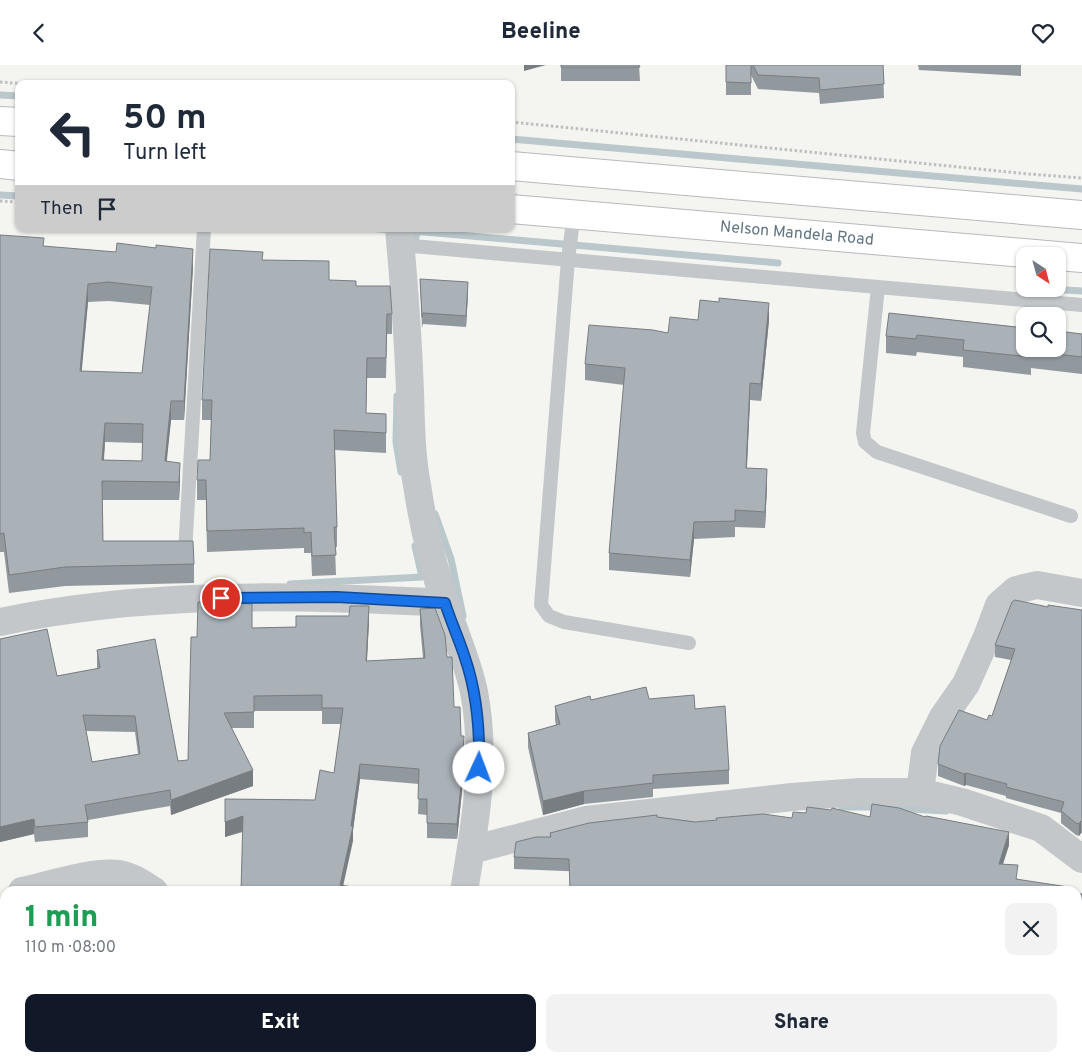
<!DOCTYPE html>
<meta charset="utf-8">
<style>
body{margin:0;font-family:Overpass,sans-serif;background:#f2f2f3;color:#1f2937;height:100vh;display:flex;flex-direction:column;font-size:19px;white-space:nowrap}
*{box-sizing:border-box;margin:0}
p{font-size:16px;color:#747a83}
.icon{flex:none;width:28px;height:28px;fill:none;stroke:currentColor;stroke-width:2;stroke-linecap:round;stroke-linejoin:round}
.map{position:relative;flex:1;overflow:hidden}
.drawer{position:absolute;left:0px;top:821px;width:1082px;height:176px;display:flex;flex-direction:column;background:#fff;border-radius:15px 15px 0 0;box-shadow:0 1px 4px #0004}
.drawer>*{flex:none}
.guide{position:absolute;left:15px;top:15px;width:500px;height:152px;border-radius:10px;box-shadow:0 1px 4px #0004;background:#fff;color:#1f2937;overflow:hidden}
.needle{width:32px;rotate:144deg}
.controls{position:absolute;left:1016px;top:182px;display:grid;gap:10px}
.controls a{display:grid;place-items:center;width:50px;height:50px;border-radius:10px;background:#fff;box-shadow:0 1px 4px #0004;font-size:25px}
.pin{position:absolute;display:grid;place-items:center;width:42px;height:42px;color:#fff;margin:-21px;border:2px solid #fff;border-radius:50%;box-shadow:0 1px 5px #0007}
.me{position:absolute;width:55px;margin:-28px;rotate:2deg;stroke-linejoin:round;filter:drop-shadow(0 0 4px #0008)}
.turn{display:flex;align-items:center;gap:18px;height:105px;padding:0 25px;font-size:22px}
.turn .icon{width:65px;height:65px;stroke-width:2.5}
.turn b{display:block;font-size:35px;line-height:42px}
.then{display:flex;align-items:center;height:48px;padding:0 25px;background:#0003;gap:10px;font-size:19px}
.round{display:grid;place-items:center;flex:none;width:52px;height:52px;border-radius:10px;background:#f2f2f3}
.headline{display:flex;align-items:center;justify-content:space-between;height:85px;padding:0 25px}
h1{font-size:30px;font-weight:800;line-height:38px;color:#1e9e55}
.button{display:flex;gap:10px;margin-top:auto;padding:10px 25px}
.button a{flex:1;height:58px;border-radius:10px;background:#111827;color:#fff;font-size:20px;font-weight:800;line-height:58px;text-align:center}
.button a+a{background:#f2f2f3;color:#1f2937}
header{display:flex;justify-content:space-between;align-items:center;height:65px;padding:0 25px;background:#fff;font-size:22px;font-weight:800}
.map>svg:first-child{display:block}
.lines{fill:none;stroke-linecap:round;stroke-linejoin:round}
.stream{stroke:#bac7cb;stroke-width:7}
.primary-casing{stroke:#b6babe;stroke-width:30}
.path{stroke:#bdbfc1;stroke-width:3;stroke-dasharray:2.5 2.5;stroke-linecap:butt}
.lane{stroke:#c3c7ca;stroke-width:14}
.street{stroke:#c3c7ca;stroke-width:28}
.primary{stroke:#fff;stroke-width:28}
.wall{fill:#92999e;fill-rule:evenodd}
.shaded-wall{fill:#777d81}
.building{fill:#aab2b8;stroke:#777d81;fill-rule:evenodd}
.route-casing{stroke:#114b97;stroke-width:12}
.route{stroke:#1a73e8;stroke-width:9}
.labels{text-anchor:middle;stroke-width:5;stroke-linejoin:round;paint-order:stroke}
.street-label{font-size:16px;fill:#617583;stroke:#fff}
</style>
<header><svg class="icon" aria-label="back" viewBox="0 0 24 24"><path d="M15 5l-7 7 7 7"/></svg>Beeline<svg class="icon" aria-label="heart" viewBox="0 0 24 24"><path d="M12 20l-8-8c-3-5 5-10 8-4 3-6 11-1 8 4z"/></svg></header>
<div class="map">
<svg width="1082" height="997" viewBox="0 0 1082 997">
<rect width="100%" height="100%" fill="#f4f4f0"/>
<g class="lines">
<path class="stream" d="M 0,30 L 19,31
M 511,74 L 1082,124
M 0,130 L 19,131
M 378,164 L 394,165
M 413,166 L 778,198
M 414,182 L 417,167
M 1048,224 L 1082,226
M 397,331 L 396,377 L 401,407
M 435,449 L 451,494 L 463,551
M 290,519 L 422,512 L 415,481
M 842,742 L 881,742
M 892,743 L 946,746
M 0,860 L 5,859"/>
<defs>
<path id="primary" d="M 0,56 L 19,57
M 0,99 L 19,101
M 511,101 L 1082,150
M 511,144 L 1082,193"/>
</defs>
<use href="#primary" class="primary-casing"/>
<path class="path" d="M 0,17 L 27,19
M 511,57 L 1029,109 L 1082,113
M 0,136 L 19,137"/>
<path class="lane" d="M 574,149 L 568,194 L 541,540 L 549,551 L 564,557 L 689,578
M 401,180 L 1082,240
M 878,222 L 863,368 L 865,377 L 877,387 L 1071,451
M 185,487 L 204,164"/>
<path class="street" d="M 399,164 C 404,218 408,272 410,326 C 411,358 411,389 417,420 C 423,461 433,502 446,541 C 455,570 468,597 474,627 C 487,694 475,761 464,826
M 0,557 C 146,526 296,530 445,538
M 920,727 L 925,688 L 943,652 L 966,619 L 987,572 L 999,540 L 1016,525 L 1037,520 L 1082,528
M 471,785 L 586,755 L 792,732 L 860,727 L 920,727 L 962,737 L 1041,763 L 1082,794
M 22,826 C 50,820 90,806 119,809 C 132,811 143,819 154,826
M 296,992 L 300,997
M 433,997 L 434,992
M 839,997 L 840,992"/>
<use href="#primary" class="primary"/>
</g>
<path class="wall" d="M 561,0 L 639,0 L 640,16 L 561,16 Z
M 726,0 L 883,0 L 884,33 L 820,39 L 819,28 L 758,24 L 751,10 L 751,30 L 726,30 Z
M 918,0 L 1021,0 L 1021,11 L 919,5 Z
M 0,170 L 44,181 L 193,202 L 184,355 L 171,355 L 166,396 L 180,416 L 179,435 L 102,435 L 103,476 L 194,499 L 194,518 L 65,521 L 9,528 L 4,487 L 0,487 ZM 109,236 L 150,240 L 142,308 L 81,307 L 88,237 ZM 105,377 L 142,378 L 142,396 L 104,395 Z
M 263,195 L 329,215 L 356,221 L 392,249 L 392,269 L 387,269 L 386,313 L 367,313 L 366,348 L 386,349 L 386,388 L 335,385 L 337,462 L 337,482 L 335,482 L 336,510 L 312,511 L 311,488 L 304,488 L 304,483 L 207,487 L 206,435 L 197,435 L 197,415 L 210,395 L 211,355 L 202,355 L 202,335 Z
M 420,214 L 468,228 L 466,262 L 423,259 L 422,263 Z
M 889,248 L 1082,269 L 1082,309 L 1031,303 L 1031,310 L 963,302 L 963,292 L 917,287 L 916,291 L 886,288 L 886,271 Z
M 698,255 L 769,255 L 761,336 L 750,335 L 747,403 L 767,420 L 765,463 L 735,462 L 735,472 L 694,474 L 690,512 L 609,505 L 609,488 L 624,320 L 585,315 L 585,299 L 668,268 Z
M 1048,542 L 1082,545 L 1082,768 L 1081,768 L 1079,771 L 1076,770 L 1061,758 L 1061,748 L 1006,733 L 1006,731 L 966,720 L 964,721 L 938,711 L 938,699 L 992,651 L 1011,595 L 995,592 L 995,580 Z
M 420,544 L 447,592 L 454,642 L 464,686 L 462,726 L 457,774 L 427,773 L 427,750 L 418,749 L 419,719 L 360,714 L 353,765 L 353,776 L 241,826 L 243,767 L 225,772 L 225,734 L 315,735 L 334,708 L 341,659 L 322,659 L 322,646 L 254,646 L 254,663 L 232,663 L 253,721 L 171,750 L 170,741 L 88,755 L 88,772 L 35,777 L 34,769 L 0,777 L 0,574 L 57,611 L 97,604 L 97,585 L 178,696 L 188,695 L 197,572 L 252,563 L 296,562 L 369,556 L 367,596 L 423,593 L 420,560 ZM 86,666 L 135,667 L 138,689 L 92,697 Z
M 649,634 L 695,644 L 729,705 L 729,719 L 653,724 L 653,732 L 584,739 L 543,750 L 528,682 L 528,668 L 556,660 L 555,655 L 555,641 L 591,635 Z
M 806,748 L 870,752 L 925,752 L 1009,780 L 1003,799 L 1017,814 L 1068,826 L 514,804 L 514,792 L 550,772 L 550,768 L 657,752 L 695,757 L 792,753 Z
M 5,860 L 5,960 L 0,954 L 0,864 Z
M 314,992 L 403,992 L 402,997 L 314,997 Z
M 446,992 L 826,992 L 830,997 L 574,997 L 565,994 L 565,997 L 445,997 Z"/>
<path class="shaded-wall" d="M 524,0 L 546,0 L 524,6 Z
M 193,184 L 193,202 L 184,355 L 184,336 Z
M 468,217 L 468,228 L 466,262 L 466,251 Z
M 88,219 L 88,237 L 80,325 L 80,306 Z
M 769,238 L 769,255 L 761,336 L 761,319 Z
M 750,318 L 750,335 L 746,419 L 746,403 Z
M 171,336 L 171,355 L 165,414 L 165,396 Z
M 105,358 L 105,377 L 102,414 L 102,395 Z
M 180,398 L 180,416 L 179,435 L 179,417 Z
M 767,404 L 767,420 L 765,463 L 765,447 Z
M 694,457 L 694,474 L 690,512 L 690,495 Z
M 369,541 L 369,556 L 366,611 L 366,596 Z
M 464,671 L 462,726 L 457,774 L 457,759 Z
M 360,699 L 360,714 L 353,765 L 353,776 L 342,826 L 340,820 L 351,761 Z
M 253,705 L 253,721 L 171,750 L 171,735 Z
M 966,708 L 966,720 L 964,721 L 964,709 Z
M 584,726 L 584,739 L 543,750 L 543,736 Z
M 243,751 L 243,766 L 225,772 L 225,757 Z
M 34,754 L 34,769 L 0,777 L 0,762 Z
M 1081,756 L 1081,768 L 1079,771 L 1079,759 Z
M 1009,767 L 1009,780 L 999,811 L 999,799 Z
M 400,992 L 403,992 L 402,997 L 400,997 Z"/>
<path class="building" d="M 561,0 L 639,0 L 640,2 L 561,2 Z
M 726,0 L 751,0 L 751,18 L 726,17 Z
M 753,0 L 883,0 L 884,19 L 820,25 L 819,13 L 758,10 Z
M 0,170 L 44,173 L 43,181 L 116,187 L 117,178 L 156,183 L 156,180 L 193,184 L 184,336 L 171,336 L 165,396 L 180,398 L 179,417 L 102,416 L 103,476 L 193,476 L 194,499 L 65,502 L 9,510 L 4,468 L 0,469 ZM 109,217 L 152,222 L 142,308 L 80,306 L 88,219 ZM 105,358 L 143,359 L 142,396 L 102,395 Z
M 210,184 L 263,187 L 262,195 L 329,196 L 329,215 L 356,216 L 356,221 L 390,221 L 392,249 L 387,249 L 386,293 L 367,293 L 366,348 L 386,349 L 386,368 L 334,365 L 337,462 L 334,462 L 336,490 L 312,491 L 311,467 L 304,468 L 304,463 L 207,466 L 206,415 L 197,415 L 198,395 L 210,395 L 212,335 L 202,335 Z
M 420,214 L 468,217 L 466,251 L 423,248 L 422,252 Z
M 719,233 L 769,238 L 761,319 L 750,318 L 746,403 L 767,404 L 765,447 L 735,445 L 735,456 L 694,457 L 690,495 L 609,488 L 625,303 L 585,299 L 589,260 L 653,265 L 668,268 L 670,252 L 698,255 L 700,235 L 719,237 Z
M 889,248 L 1025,263 L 1025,284 L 1058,284 L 1058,266 L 1082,269 L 1082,292 L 1031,286 L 1031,292 L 963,285 L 964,275 L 917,270 L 916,274 L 886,271 Z
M 1015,535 L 1048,542 L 1048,540 L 1082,545 L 1082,757 L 1081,756 L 1079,759 L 1076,758 L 1061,746 L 1064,737 L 1006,722 L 1007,719 L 966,708 L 964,709 L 938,699 L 940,681 L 959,645 L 987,655 L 989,650 L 992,651 L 1015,584 L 995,580 L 1012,537 Z
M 198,537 L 252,539 L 252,563 L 296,562 L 296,551 L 349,551 L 350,541 L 369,541 L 366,596 L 425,593 L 420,544 L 435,543 L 445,570 L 447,592 L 452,592 L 454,642 L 460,642 L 461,671 L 464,671 L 462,711 L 457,759 L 427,758 L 427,734 L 418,734 L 419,704 L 360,699 L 351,761 L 353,761 L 340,820 L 376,826 L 241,826 L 243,751 L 225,757 L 225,734 L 315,735 L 320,705 L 334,708 L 343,643 L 322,643 L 322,630 L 254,631 L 254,647 L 224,648 L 253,705 L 171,735 L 170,725 L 85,740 L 88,757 L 35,762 L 34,754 L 0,762 L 0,574 L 47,564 L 57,611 L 100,603 L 97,585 L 155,574 L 178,696 L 188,695 L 191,572 L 197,572 ZM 83,650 L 135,651 L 140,689 L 92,697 Z
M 646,622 L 649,634 L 694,630 L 695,644 L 725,641 L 729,705 L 653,710 L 653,718 L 584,726 L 543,736 L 528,668 L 560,659 L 555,641 L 590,631 L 591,635 Z
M 872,739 L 899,743 L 925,752 L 926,751 L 1009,767 L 999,799 L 1018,800 L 1016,814 L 1068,822 L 1066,826 L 570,826 L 569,794 L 514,792 L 516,777 L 536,772 L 551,772 L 550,768 L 589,758 L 657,750 L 657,752 L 695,757 L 717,755 L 716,753 L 763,749 L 792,753 L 793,747 L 806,748 L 807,742 L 831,745 L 832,743 L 870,752 Z
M 1078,829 L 1082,829 L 1082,997 L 848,997 L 850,995 L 852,992 L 1078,992 Z
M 5,860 L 5,891 L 2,892 L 5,896 L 5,948 L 0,942 L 0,864 Z
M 102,992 L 119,992 L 123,997 L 97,997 Z
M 168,992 L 215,992 L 214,997 L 167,997 Z
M 318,992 L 400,992 L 400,997 L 322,997 Z
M 446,992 L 564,992 L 564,997 L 455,997 L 455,996 L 445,994 Z
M 595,992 L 826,992 L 830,997 L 602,997 L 603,995 Z"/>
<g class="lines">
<defs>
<path id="route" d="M 221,533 L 337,532 L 445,538 C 451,557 459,574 465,593 C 477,628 480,666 479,703"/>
</defs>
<use href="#route" class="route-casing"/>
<use href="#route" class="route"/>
</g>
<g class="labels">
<g class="street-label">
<text transform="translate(797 167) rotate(5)" y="6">Nelson Mandela Road</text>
</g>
</g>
</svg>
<div class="controls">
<a><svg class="needle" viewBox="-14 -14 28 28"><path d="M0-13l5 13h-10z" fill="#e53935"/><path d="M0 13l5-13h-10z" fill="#747a83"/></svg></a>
<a><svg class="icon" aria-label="search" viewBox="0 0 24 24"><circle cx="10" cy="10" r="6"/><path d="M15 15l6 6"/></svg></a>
</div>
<div class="pin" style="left:221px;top:533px;background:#d93025"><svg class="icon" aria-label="arrive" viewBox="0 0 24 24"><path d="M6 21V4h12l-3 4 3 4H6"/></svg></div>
<svg class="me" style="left:479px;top:703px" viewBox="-20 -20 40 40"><circle r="19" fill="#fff"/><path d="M0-13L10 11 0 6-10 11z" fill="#1a73e8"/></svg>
<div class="guide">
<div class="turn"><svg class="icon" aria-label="left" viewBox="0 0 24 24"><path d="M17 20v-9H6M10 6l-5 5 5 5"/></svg><div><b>50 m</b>Turn left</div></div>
<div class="then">Then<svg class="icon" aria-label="arrive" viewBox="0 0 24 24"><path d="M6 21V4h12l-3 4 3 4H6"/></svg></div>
</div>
<section class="drawer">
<div class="headline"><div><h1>1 min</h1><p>110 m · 08:00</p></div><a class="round"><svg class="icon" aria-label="close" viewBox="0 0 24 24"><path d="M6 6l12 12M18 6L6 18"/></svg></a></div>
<div class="button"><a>Exit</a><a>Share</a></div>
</section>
</div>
